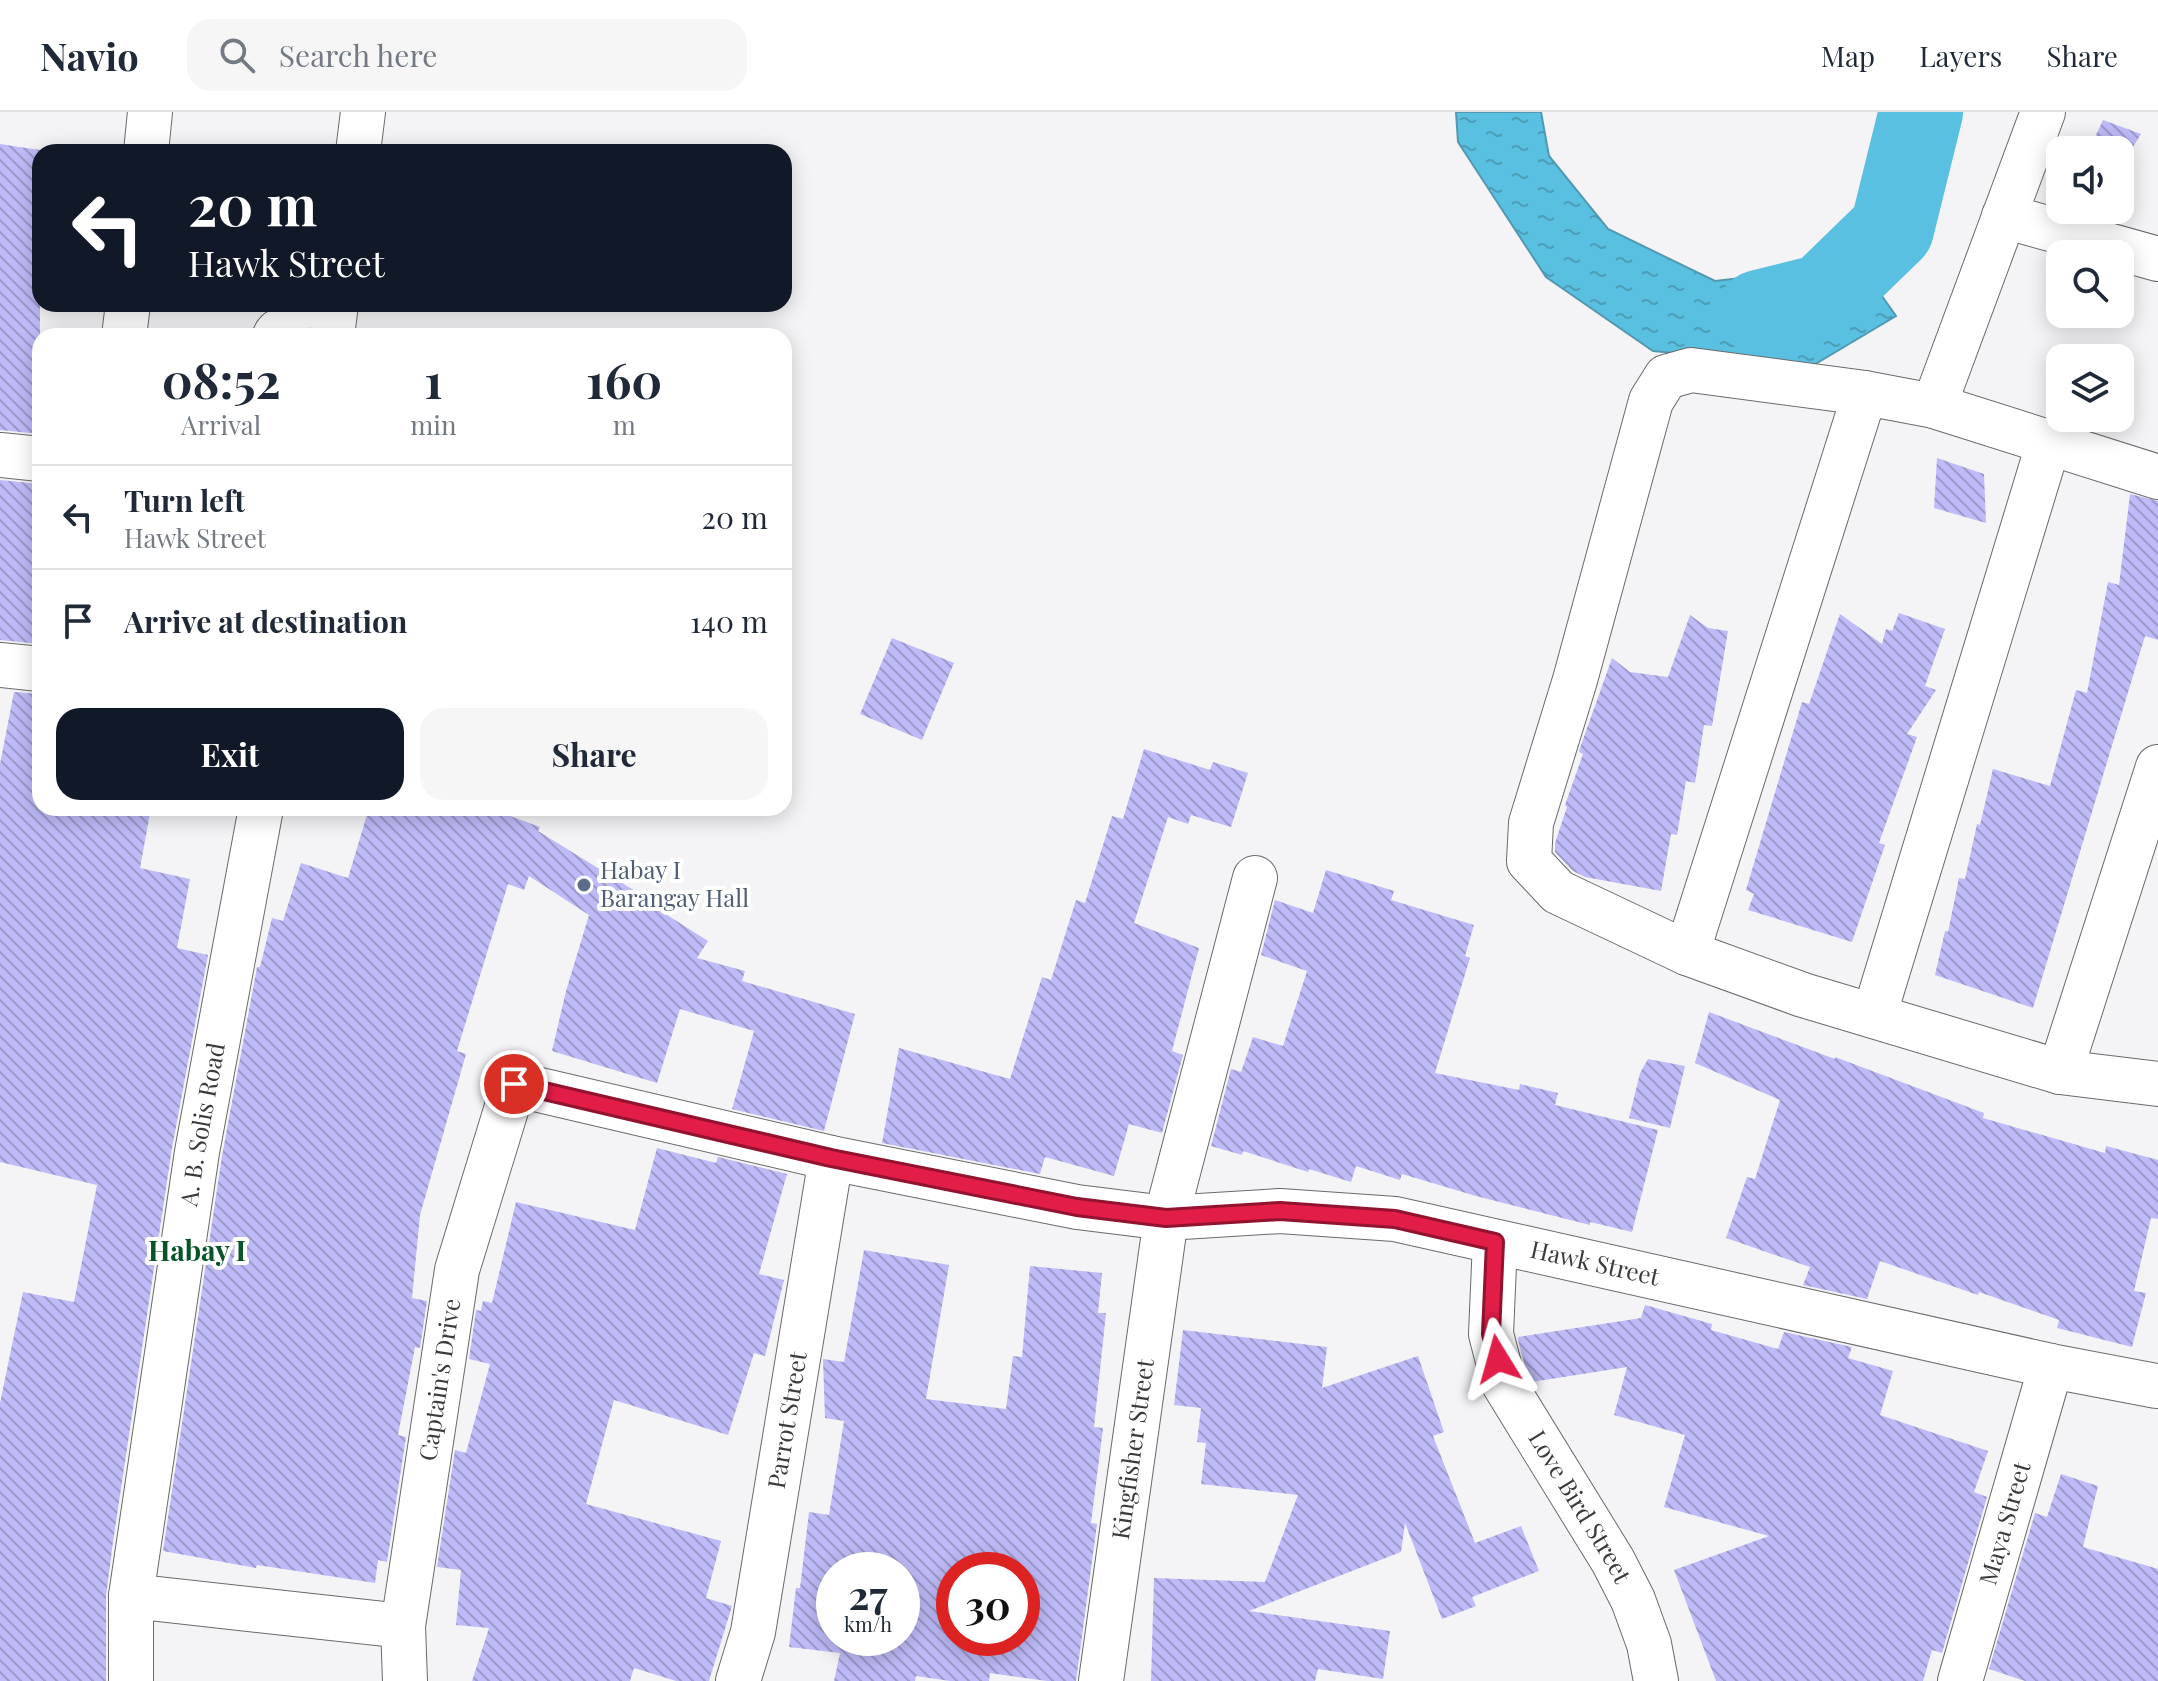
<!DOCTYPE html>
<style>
body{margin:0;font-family:"Playfair Display",serif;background:#f6f6f7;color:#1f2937;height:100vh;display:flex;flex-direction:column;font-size:30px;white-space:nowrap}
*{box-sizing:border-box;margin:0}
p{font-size:26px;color:#747a83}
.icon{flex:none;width:44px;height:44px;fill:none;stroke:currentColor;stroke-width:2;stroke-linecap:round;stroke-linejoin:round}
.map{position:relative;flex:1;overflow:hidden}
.details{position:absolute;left:32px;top:216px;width:760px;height:488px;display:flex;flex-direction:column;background:#fff;border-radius:24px;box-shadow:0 4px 20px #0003}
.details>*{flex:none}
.banner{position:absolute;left:32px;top:32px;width:760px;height:168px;border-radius:24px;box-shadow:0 4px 20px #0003;background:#111827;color:#fff;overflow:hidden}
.controls{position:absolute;left:2046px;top:24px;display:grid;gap:16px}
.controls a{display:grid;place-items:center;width:88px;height:88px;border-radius:16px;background:#fff;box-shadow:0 4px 20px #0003;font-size:40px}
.speed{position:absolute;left:816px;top:1440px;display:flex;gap:16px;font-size:40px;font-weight:700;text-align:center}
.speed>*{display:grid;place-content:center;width:104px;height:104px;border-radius:50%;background:#fff;box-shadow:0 4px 20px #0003;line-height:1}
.speed small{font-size:20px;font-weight:400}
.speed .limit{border:12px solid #d22;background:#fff;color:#111}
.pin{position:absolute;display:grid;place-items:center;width:68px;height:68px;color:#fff;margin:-34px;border:4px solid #fff;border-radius:50%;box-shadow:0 2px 8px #0007}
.me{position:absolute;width:88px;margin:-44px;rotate:352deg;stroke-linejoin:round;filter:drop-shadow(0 0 6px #0008)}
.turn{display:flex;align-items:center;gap:28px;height:168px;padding:0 24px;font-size:36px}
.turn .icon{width:104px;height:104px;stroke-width:2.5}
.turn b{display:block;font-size:56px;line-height:68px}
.eta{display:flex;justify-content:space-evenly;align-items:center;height:136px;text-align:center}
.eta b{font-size:48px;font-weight:700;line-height:56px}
.cta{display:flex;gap:16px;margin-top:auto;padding:16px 24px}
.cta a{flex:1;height:92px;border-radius:24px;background:#111827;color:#fff;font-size:32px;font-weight:700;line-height:92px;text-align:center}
.cta a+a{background:#f6f6f7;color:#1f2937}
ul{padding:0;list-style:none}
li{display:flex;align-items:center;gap:24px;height:104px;padding:0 24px;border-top:2px solid #e0e1e3}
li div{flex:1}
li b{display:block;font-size:30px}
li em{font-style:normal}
header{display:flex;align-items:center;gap:48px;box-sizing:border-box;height:112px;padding:0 40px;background:#fff;border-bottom:2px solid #e0e1e3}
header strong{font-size:38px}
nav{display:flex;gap:44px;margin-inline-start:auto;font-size:28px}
.search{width:560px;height:72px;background:#f6f6f7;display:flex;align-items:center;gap:20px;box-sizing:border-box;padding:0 28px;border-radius:24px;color:#747a83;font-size:30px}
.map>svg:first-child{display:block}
.water{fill:url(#water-ripples);stroke:#5198b0;stroke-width:2}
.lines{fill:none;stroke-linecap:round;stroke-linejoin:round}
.river{stroke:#5ac0e1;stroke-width:84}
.building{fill:url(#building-back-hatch);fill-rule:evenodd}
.lane-casing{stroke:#6a6a6d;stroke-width:26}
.street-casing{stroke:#6a6a6d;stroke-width:46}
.secondary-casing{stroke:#6a6a6d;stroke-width:46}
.lane{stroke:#fff;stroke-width:24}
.street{stroke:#fff;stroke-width:44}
.secondary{stroke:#fff;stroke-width:44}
.route-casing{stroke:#92132f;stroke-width:20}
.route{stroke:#e11d48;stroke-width:14}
.service-dot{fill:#5c6f8a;stroke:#fff;stroke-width:3}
.labels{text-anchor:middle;stroke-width:8;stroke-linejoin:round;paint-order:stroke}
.service-label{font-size:24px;fill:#4e5e75;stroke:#fff;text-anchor:start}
.street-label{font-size:24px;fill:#3b3b3c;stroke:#fff}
.quarter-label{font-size:28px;font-weight:bold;fill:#075429;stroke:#fff}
</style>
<header>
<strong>Navio</strong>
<div class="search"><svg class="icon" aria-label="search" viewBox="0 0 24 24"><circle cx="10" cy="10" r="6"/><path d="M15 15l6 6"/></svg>Search here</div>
<nav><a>Map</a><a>Layers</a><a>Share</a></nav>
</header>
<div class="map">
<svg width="2158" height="1569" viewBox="0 0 2158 1569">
<defs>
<pattern id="water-ripples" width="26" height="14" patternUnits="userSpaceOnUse" patternTransform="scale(2)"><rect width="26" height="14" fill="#5ac0e1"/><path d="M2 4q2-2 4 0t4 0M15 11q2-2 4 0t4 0" fill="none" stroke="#4c9db8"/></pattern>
<pattern id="building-back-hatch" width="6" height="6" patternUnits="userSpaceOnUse" patternTransform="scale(2)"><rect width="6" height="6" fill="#bebbf8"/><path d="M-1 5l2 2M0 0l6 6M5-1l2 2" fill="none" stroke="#9c99ca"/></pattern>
</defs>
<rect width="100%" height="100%" fill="#f4f4f7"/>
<path class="water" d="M 1456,0 L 1541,0 L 1549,44 L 1608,117 L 1715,169 L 1793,160 L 1848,136 L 1896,204 L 1812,254 L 1653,239 L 1546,165 L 1458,30 Z"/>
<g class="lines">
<path class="river" d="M 1759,200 L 1823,184 L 1892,117 L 1921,0"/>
</g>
<path class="building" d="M 2103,8 L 2141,22 L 2120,56 L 2120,38 L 2089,38 Z
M 0,32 L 40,38 L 40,322 L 0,318 Z
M 1937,346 L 1984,362 L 1986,411 L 1934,396 Z
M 0,368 L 40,372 L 40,532 L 0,528 Z
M 2130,382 L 2158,389 L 2158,528 L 2145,524 L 2033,896 L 1935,863 L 1945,819 L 1948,820 L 1959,766 L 1965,767 L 1977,712 L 1980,713 L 1993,657 L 2050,674 L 2076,578 L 2087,581 L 2108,470 L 2119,473 Z
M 1899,501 L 1945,517 L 1925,574 L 1936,578 L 1907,622 L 1917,625 L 1879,731 L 1885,733 L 1852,830 L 1748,798 L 1754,782 L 1746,778 L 1802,590 L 1809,592 L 1840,502 L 1882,532 L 1886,517 L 1892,519 Z
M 1690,503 L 1708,516 L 1728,519 L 1712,614 L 1704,613 L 1695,671 L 1686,669 L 1677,723 L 1671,722 L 1661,779 L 1585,765 L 1573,759 L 1555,740 L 1555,731 L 1567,695 L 1565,693 L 1583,642 L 1579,640 L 1580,636 L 1612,546 L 1630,560 L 1668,565 Z
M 892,526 L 954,551 L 922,628 L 860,602 Z
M 14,580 L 40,582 L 40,696 L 151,696 L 140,756 L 190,767 L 177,836 L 208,843 L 172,1036 L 113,1430 L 106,1484 L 106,1569 L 0,1569 L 0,1291 L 23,1180 L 74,1190 L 97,1073 L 0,1050 L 0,652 Z
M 1144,637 L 1210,658 L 1213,650 L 1248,661 L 1231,715 L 1191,703 L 1188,712 L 1168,705 L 1134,811 L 1199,836 L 1172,939 L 1183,943 L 1162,1021 L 1129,1012 L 1114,1064 L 1045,1045 L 1040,1062 L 882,1031 L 899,936 L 1010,967 L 1042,865 L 1051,868 L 1076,788 L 1085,791 L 1112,704 L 1123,707 Z
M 369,696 L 488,696 L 540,715 L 538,719 L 635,779 L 634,782 L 708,829 L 697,846 L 745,859 L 742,869 L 855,902 L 824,1019 L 732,997 L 754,919 L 680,897 L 657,971 L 552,939 L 566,879 L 589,803 L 529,764 L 524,778 L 508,772 L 457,939 L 466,942 L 420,1103 L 412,1186 L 427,1189 L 420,1236 L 415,1235 L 398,1323 L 406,1325 L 387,1450 L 378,1448 L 375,1471 L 257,1453 L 256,1456 L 163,1439 L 222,1044 L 257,855 L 260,855 L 272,806 L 283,809 L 301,751 L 348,766 Z
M 1326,758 L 1394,779 L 1391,788 L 1474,813 L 1465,844 L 1470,846 L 1435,961 L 1519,978 L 1520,972 L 1558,981 L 1555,993 L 1658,1018 L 1632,1120 L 1590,1110 L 1590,1113 L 1476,1084 L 1402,1062 L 1400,1068 L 1356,1054 L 1351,1070 L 1309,1057 L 1308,1060 L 1243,1039 L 1242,1043 L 1211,1034 L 1231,957 L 1241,960 L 1253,925 L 1283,934 L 1307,859 L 1261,843 L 1275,788 L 1313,801 Z
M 1709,900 L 1835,947 L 1835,945 L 1984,1001 L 1983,1006 L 2105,1041 L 2106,1034 L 2158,1048 L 2158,1107 L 2151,1106 L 2134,1179 L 2146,1181 L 2132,1235 L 2057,1216 L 2059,1208 L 1979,1180 L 1978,1183 L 1880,1149 L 1867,1187 L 1803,1173 L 1810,1155 L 1726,1126 L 1747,1065 L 1755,1067 L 1780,988 L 1695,951 Z
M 1648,947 L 1685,954 L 1670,1016 L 1629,1006 L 1640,961 Z
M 657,1036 L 716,1051 L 718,1045 L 787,1062 L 759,1162 L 784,1168 L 765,1244 L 754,1241 L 728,1323 L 614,1288 L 586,1392 L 721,1429 L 706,1486 L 732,1494 L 709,1569 L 676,1569 L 634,1556 L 630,1569 L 472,1569 L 489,1516 L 456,1513 L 461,1458 L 437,1455 L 455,1338 L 466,1341 L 490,1252 L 469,1247 L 476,1198 L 481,1199 L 483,1189 L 492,1191 L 516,1090 L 635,1118 Z
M 864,1138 L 949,1153 L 926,1287 L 1006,1297 L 1013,1244 L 1022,1245 L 1030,1154 L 1102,1161 L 1098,1201 L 1106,1201 L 1094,1315 L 1103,1316 L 1091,1411 L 1097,1412 L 1076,1569 L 1047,1569 L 990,1561 L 989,1569 L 950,1569 L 916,1564 L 915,1569 L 834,1569 L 840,1541 L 789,1535 L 796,1476 L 800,1476 L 809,1400 L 829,1403 L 844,1309 L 825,1306 L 823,1247 L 844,1250 ZM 834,1458 L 902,1458 L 902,1526 L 834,1526 ZM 954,1458 L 1022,1458 L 1022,1526 L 954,1526 Z
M 1645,1193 L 1712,1212 L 1711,1218 L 1778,1237 L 1784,1220 L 1852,1235 L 1848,1246 L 1893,1259 L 1880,1303 L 1988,1339 L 1974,1380 L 1987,1385 L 1942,1541 L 1932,1538 L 1923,1569 L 1716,1569 L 1674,1458 L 1769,1424 L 1664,1395 L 1685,1323 L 1614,1303 L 1627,1255 L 1532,1270 L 1527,1262 L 1518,1228 L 1518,1225 L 1641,1206 Z
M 1183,1218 L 1327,1235 L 1322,1276 L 1418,1244 L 1444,1320 L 1433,1324 L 1475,1431 L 1521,1414 L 1539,1459 L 1472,1485 L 1476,1494 L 1442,1507 L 1405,1411 L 1401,1440 L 1249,1499 L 1390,1519 L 1383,1567 L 1318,1557 L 1315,1569 L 1151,1569 L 1154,1466 L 1265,1470 L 1298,1383 L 1201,1372 L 1206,1331 L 1197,1330 L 1201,1296 L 1174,1293 Z
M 2061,1362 L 2098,1374 L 2083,1435 L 2158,1457 L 2158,1569 L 2025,1569 L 1989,1557 L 2035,1401 L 2047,1405 Z"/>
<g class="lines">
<defs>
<path id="lane" d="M 264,224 C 266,218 270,212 276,209 C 290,202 319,204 335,203"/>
<g id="street">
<path d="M 146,40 L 150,0"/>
<path d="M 2004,104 L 2158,147"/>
<path d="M 124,224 L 128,192"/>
<path d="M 1865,281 L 1691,258 L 1666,265 L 1651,289 L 1575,568 L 1531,711 L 1529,749 L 1558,780 L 1687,841 L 1803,883 L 2060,960 L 2158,972"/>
<path d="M 1934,294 L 2043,0"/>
<path d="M 0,343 L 40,347"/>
<path d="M 0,553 L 40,557"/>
<path d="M 1687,841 L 1865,281 L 1934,294 L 2158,365"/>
<path d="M 1874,904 L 2049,330"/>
<path d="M 2060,960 L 2158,655"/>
<path id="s1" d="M 1495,1130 L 1491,1222 L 1504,1272 L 1613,1449 L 1633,1488 L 1649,1532 L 1656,1569"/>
<path d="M 131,1484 L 403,1514"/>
<path id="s2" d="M 405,1569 L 403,1514 L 457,1158 L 514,972 L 831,1046 L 1077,1095 L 1166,1106 L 1280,1099 L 1395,1107 L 2051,1254 L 2156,1274"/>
<path id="s3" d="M 738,1569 L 753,1520 L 831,1046"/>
<path id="s4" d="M 1101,1569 L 1166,1106 L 1255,766"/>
<path id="s5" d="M 1960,1569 L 2051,1254"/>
</g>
<g id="secondary">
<path d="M 358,40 L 363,0"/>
<path d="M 332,224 L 336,192"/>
<path id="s6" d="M 131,1569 L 131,1484 L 197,1040 L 261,696"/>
</g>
</defs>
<use href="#lane" class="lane-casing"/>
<use href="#street" class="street-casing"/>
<use href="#secondary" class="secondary-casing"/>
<use href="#lane" class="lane"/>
<use href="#street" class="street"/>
<use href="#secondary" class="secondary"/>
</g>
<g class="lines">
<defs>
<path id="route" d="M 514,972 L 831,1046 L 1077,1095 L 1166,1106 L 1280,1099 L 1395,1107 L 1495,1130 L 1491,1222 L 1498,1247"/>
</defs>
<use href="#route" class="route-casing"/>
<use href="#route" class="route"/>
</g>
<circle class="service-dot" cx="584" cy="773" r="8"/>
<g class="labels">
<g class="service-label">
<text x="600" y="767">Habay I<tspan x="600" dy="28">Barangay Hall</tspan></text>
</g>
<g class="street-label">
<text dy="8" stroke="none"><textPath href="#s6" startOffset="562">A. B. Solis Road</textPath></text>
<text dy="8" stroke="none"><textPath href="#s2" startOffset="1710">Hawk Street</textPath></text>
<text dy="8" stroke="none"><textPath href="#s2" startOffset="304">Captain's Drive</textPath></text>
<text dy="8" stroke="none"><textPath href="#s3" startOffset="266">Parrot Street</textPath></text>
<text dy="8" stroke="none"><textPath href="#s4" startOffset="234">Kingfisher Street</textPath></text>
<text dy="8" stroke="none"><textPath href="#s1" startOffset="288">Love Bird Street</textPath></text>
<text dy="8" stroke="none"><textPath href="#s5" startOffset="164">Maya Street</textPath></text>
</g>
<g class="quarter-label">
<text x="197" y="1149">Habay I</text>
</g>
</g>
</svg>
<div class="controls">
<a><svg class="icon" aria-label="sound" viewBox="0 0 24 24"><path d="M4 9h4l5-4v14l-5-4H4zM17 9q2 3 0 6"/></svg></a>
<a><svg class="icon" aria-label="search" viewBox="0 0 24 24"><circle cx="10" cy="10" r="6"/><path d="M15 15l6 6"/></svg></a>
<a><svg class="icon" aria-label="layers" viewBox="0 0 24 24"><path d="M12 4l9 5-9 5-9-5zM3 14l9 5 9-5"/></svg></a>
</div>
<div class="speed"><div>27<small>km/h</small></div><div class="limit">30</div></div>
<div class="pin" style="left:514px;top:972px;background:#d93025"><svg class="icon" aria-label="arrive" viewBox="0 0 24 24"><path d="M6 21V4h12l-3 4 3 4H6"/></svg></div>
<svg class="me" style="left:1498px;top:1247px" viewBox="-20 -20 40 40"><path d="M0-17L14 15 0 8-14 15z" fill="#e11d48" stroke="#fff" stroke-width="4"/></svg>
<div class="banner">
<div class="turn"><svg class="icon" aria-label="left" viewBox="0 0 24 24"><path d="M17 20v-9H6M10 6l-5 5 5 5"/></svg><div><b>20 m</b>Hawk Street</div></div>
</div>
<section class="details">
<div class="eta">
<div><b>08:52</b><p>Arrival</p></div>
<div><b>1</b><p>min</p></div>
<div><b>160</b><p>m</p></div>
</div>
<ul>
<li><svg class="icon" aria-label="left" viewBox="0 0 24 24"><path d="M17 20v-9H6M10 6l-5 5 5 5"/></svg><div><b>Turn left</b><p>Hawk Street</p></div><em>20 m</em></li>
<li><svg class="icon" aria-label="arrive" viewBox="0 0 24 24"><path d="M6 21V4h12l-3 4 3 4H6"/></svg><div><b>Arrive at destination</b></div><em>140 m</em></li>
</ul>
<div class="cta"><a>Exit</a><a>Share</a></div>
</section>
</div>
